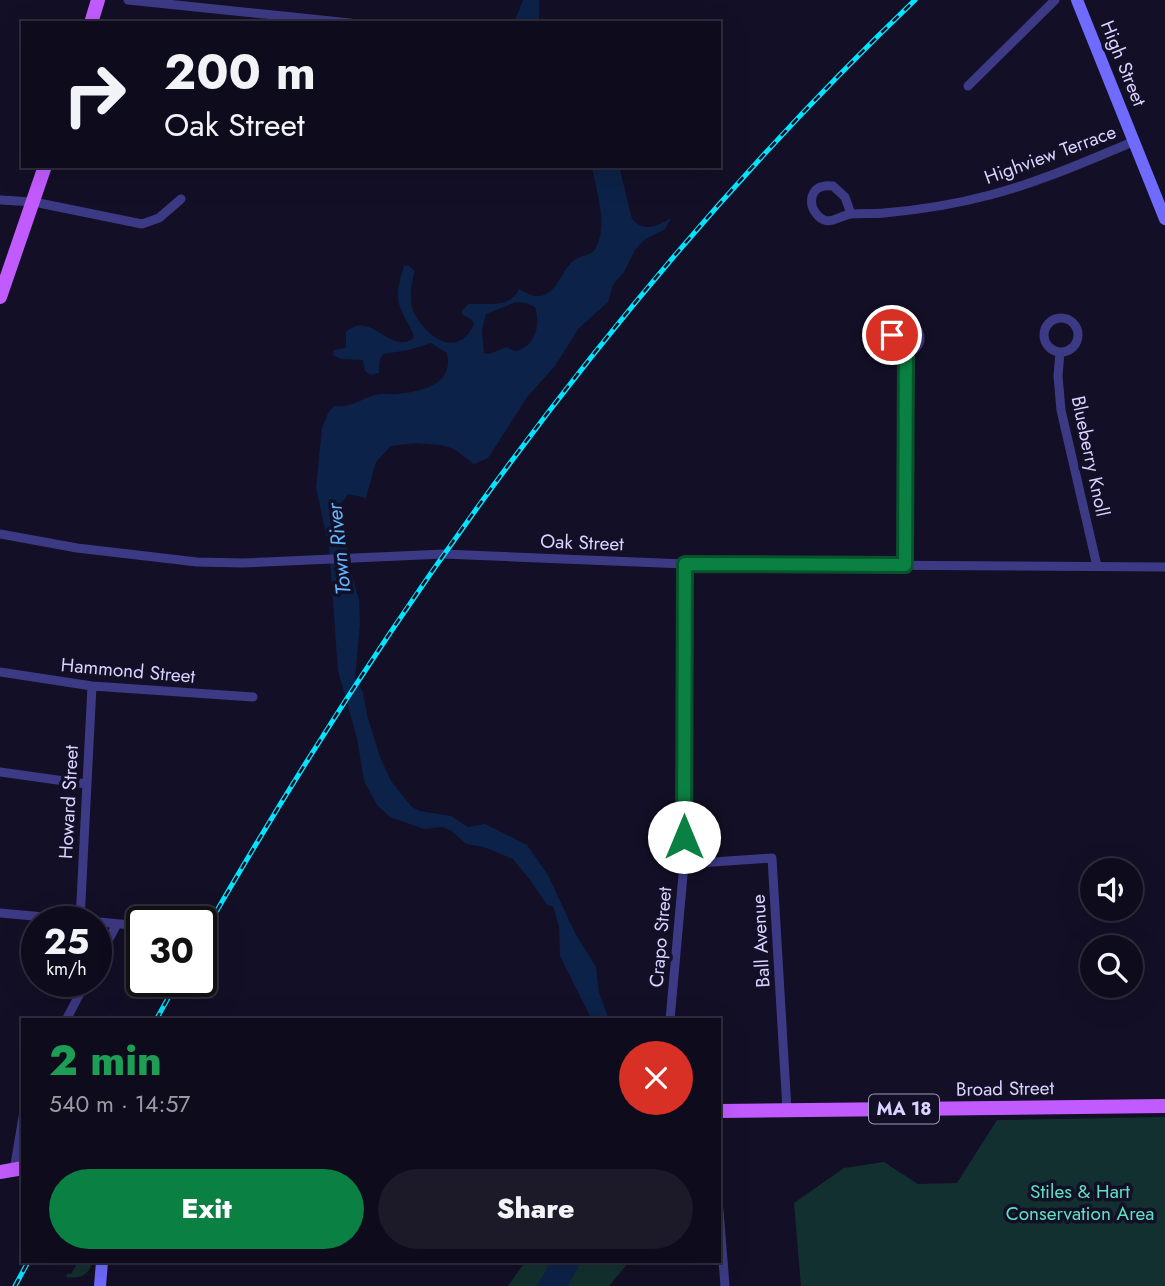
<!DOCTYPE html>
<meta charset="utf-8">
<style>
body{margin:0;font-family:Jost,sans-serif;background:#1c1929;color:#f1f3f6;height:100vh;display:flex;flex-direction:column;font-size:26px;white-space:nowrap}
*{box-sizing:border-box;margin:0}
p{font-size:23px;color:#9b9ba3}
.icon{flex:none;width:38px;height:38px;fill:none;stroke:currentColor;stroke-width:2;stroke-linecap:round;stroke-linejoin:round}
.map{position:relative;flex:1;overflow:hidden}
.panel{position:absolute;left:21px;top:1018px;width:700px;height:245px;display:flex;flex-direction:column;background:#0e0b1c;border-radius:0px;box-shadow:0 7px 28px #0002,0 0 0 2px #2e2b3b}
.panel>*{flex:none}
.banner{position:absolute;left:21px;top:21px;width:700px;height:147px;border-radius:0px;box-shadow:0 7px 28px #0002,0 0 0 2px #2e2b3b;background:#0e0b1c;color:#f1f3f6;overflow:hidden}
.buttons{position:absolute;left:1080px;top:858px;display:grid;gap:14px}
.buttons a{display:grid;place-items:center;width:63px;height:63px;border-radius:50%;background:#0e0b1c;box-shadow:0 7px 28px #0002,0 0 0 2px #2e2b3b;font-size:35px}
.speed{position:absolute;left:21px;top:906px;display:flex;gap:14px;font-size:35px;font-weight:700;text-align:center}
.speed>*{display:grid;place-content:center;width:91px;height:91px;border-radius:50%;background:#0e0b1c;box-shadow:0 7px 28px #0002,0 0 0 2px #2e2b3b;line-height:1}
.speed small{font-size:18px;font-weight:400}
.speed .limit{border:4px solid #111;border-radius:10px;background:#fff;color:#111}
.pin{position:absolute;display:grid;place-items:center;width:60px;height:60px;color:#fff;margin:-30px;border:4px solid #fff;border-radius:50%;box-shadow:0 2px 7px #0007}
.me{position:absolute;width:77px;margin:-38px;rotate:0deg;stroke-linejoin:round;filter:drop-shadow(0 0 5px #0008)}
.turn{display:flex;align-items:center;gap:24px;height:147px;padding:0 28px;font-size:32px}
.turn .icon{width:91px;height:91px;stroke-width:2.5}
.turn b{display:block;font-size:49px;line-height:60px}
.round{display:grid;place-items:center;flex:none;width:74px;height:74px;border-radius:37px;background:#1c1929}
.head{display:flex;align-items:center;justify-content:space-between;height:119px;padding:0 28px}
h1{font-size:42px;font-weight:800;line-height:52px;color:#1e9e55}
.cta{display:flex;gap:14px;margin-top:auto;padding:14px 28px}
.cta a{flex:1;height:80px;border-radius:42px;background:#0b8043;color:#fff;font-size:28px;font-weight:800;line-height:80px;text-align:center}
.cta a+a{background:#1c1929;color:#f1f3f6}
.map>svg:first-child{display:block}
.green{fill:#12302f}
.water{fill:#0c2248;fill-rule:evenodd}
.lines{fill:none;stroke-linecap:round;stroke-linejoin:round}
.street{stroke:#3d3a85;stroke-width:9}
.secondary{stroke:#6f6bff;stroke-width:12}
.primary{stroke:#c25bff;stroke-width:14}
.rail-casing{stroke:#00e5ff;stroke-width:5}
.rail{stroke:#130f26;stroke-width:2.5;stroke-dasharray:8;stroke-linecap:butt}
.route-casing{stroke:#07532c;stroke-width:18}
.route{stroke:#0b8043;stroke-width:12}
.labels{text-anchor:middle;stroke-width:7;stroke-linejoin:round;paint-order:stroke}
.shield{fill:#130f26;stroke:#9e99be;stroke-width:2}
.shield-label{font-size:18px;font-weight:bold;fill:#d9d4ff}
.street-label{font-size:19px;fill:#d9d4ff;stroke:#130f26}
.park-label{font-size:19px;fill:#5fe0c0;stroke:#130f26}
.water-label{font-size:21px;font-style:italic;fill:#62b6ff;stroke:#130f26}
</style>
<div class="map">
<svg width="1165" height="1286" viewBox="0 0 1165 1286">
<rect width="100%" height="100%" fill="#130f26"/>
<path class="green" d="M 1165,1117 L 1165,1286 L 801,1286 L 794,1203 L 844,1168 L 884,1162 L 918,1184 L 957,1183 L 997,1120 Z
M 78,1262 L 92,1262 C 89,1276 79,1279 66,1277 L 67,1274 L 71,1274 Z
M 525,1262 L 629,1262 L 609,1286 L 508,1286 Z"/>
<path class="water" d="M 523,0 L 539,0 L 539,23 L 514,23 Z
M 592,166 L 619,166 L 632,219 C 645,233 657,226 671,218 L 665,229 L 644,240 L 635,250 L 624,272 L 613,285 L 608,302 L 579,328 L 555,366 L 528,396 L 488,458 L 474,464 L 454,449 L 441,445 L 415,443 L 391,446 L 376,462 L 366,498 L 348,494 L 341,504 L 341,514 L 345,524 L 349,565 L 359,600 L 360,623 L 355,679 L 363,692 L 367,715 L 380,757 L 391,781 L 412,807 L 420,811 L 451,816 L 468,827 L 485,824 L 527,845 L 548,875 L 575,933 L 596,967 L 599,992 L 609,1020 L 592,1020 L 560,956 L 559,927 L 553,906 L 547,905 L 530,880 L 513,859 L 484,847 L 466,844 L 452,831 L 442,827 L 424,829 L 390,817 L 377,805 L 364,781 L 357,738 L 338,671 L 329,548 L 316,487 L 322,428 L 328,413 L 334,406 C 352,408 360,399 375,395 C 382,393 390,395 397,394 C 422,391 454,385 447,353 L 431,343 C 421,346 412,350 402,351 C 384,355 379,349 379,373 L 370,375 L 365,371 L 363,360 L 341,359 L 333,355 L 334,350 L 346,348 L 346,332 C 371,309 390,356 414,338 L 413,333 C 397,302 393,301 404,266 L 408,265 L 415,271 C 411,283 408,304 415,315 C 430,340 458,358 474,324 L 472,320 L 462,314 L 462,311 L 468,304 C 486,302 509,310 519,289 C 527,293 535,299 544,295 C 557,290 562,272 571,263 C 583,250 594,263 600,236 C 605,213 595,188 592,166 ZM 516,302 L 526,303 L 535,307 C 541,325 535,347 515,351 L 506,347 L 490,354 L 484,353 L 482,330 L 486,314 Z
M 548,1262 L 581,1262 L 568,1286 L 536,1286 L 546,1271 Z"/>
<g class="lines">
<path class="street" d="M 128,0 L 350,23
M 968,86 L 1055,0
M 0,200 L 34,202 L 142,224 L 159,218 L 181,199
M 851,214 L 845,197 L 833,186 C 824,185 815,186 812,197 C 811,202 812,208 815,212 C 827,230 838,215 852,214 C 863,213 874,214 884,213 C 919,210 956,204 990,195 C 1040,182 1087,161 1135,141
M1044 335a17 17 0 1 1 34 0a17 17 0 1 1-34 0Z
M892 338a14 14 0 1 1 28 0a14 14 0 1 1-28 0Z
M 1060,352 L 1058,376 L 1061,410 L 1097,566
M 0,534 L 77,548 L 197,562 L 243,563 L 444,554 L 685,564 L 1165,567
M 905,565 L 906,352
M 0,672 L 92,686 L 253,697
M 0,772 L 86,784
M 684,864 L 772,858 L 787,1110
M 0,913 L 142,926
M 80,920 L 92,686
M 96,963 L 117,924
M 66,1020 L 86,982
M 670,1020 L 684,864 L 685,564
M 14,1170 L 23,1117
M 719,1210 L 725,1286"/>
<path class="secondary" d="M 1077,0 L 1165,219
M 100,1286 L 102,1262"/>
<path class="primary" d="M 91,23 L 98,0
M 0,297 L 45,166
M 719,1111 L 1165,1106
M 0,1172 L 23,1168"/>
<defs>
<path id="rail" d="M 201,938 C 397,596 630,273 915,0
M 156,1020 L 177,982
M 15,1286 L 28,1262"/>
</defs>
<use href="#rail" class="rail-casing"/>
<use href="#rail" class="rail"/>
</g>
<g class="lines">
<defs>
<path id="route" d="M 684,837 L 685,564 L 905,565 L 906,352 L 896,348 L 892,335"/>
</defs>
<use href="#route" class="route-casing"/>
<use href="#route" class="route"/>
</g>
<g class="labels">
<rect class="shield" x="869" y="1094.5" width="70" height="29" rx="5"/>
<g class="shield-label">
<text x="904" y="1115">MA 18</text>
</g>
<g class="street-label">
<text transform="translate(1124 63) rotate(68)" y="7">High Street</text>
<text transform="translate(1050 154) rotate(-20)" y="7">Highview Terrace</text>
<text transform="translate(1091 456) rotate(78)" y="7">Blueberry Knoll</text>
<text transform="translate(582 542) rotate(2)" y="7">Oak Street</text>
<text transform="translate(128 670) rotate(5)" y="7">Hammond Street</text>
<text transform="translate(68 802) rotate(-87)" y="7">Howard Street</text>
<text transform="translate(660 937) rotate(-85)" y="7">Crapo Street</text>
<text transform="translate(760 941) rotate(-93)" y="7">Ball Avenue</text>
<text transform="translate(1005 1088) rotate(-1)" y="7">Broad Street</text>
</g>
<g class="park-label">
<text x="1080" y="1198">Stiles &amp; Hart<tspan x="1080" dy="22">Conservation Area</tspan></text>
</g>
<g class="water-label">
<text transform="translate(339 549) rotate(-96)" y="7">Town River</text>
</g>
</g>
</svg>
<div class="buttons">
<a><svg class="icon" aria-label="sound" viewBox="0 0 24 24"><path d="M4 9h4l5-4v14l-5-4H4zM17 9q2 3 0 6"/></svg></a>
<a><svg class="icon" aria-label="search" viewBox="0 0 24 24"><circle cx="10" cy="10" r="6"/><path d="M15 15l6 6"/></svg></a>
</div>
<div class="speed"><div>25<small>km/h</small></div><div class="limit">30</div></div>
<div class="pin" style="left:892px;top:335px;background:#d93025"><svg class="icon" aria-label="arrive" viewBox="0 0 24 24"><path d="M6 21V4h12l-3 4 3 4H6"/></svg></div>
<svg class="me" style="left:684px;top:837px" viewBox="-20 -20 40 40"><circle r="19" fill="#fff"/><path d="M0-13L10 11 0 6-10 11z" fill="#0b8043"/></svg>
<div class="banner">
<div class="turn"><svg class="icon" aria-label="right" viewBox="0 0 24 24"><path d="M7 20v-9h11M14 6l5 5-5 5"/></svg><div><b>200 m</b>Oak Street</div></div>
</div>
<section class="panel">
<div class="head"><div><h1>2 min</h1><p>540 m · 14:57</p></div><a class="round" style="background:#d93025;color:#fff"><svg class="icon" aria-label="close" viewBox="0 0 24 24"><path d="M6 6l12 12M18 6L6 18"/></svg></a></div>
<div class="cta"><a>Exit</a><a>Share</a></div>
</section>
</div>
